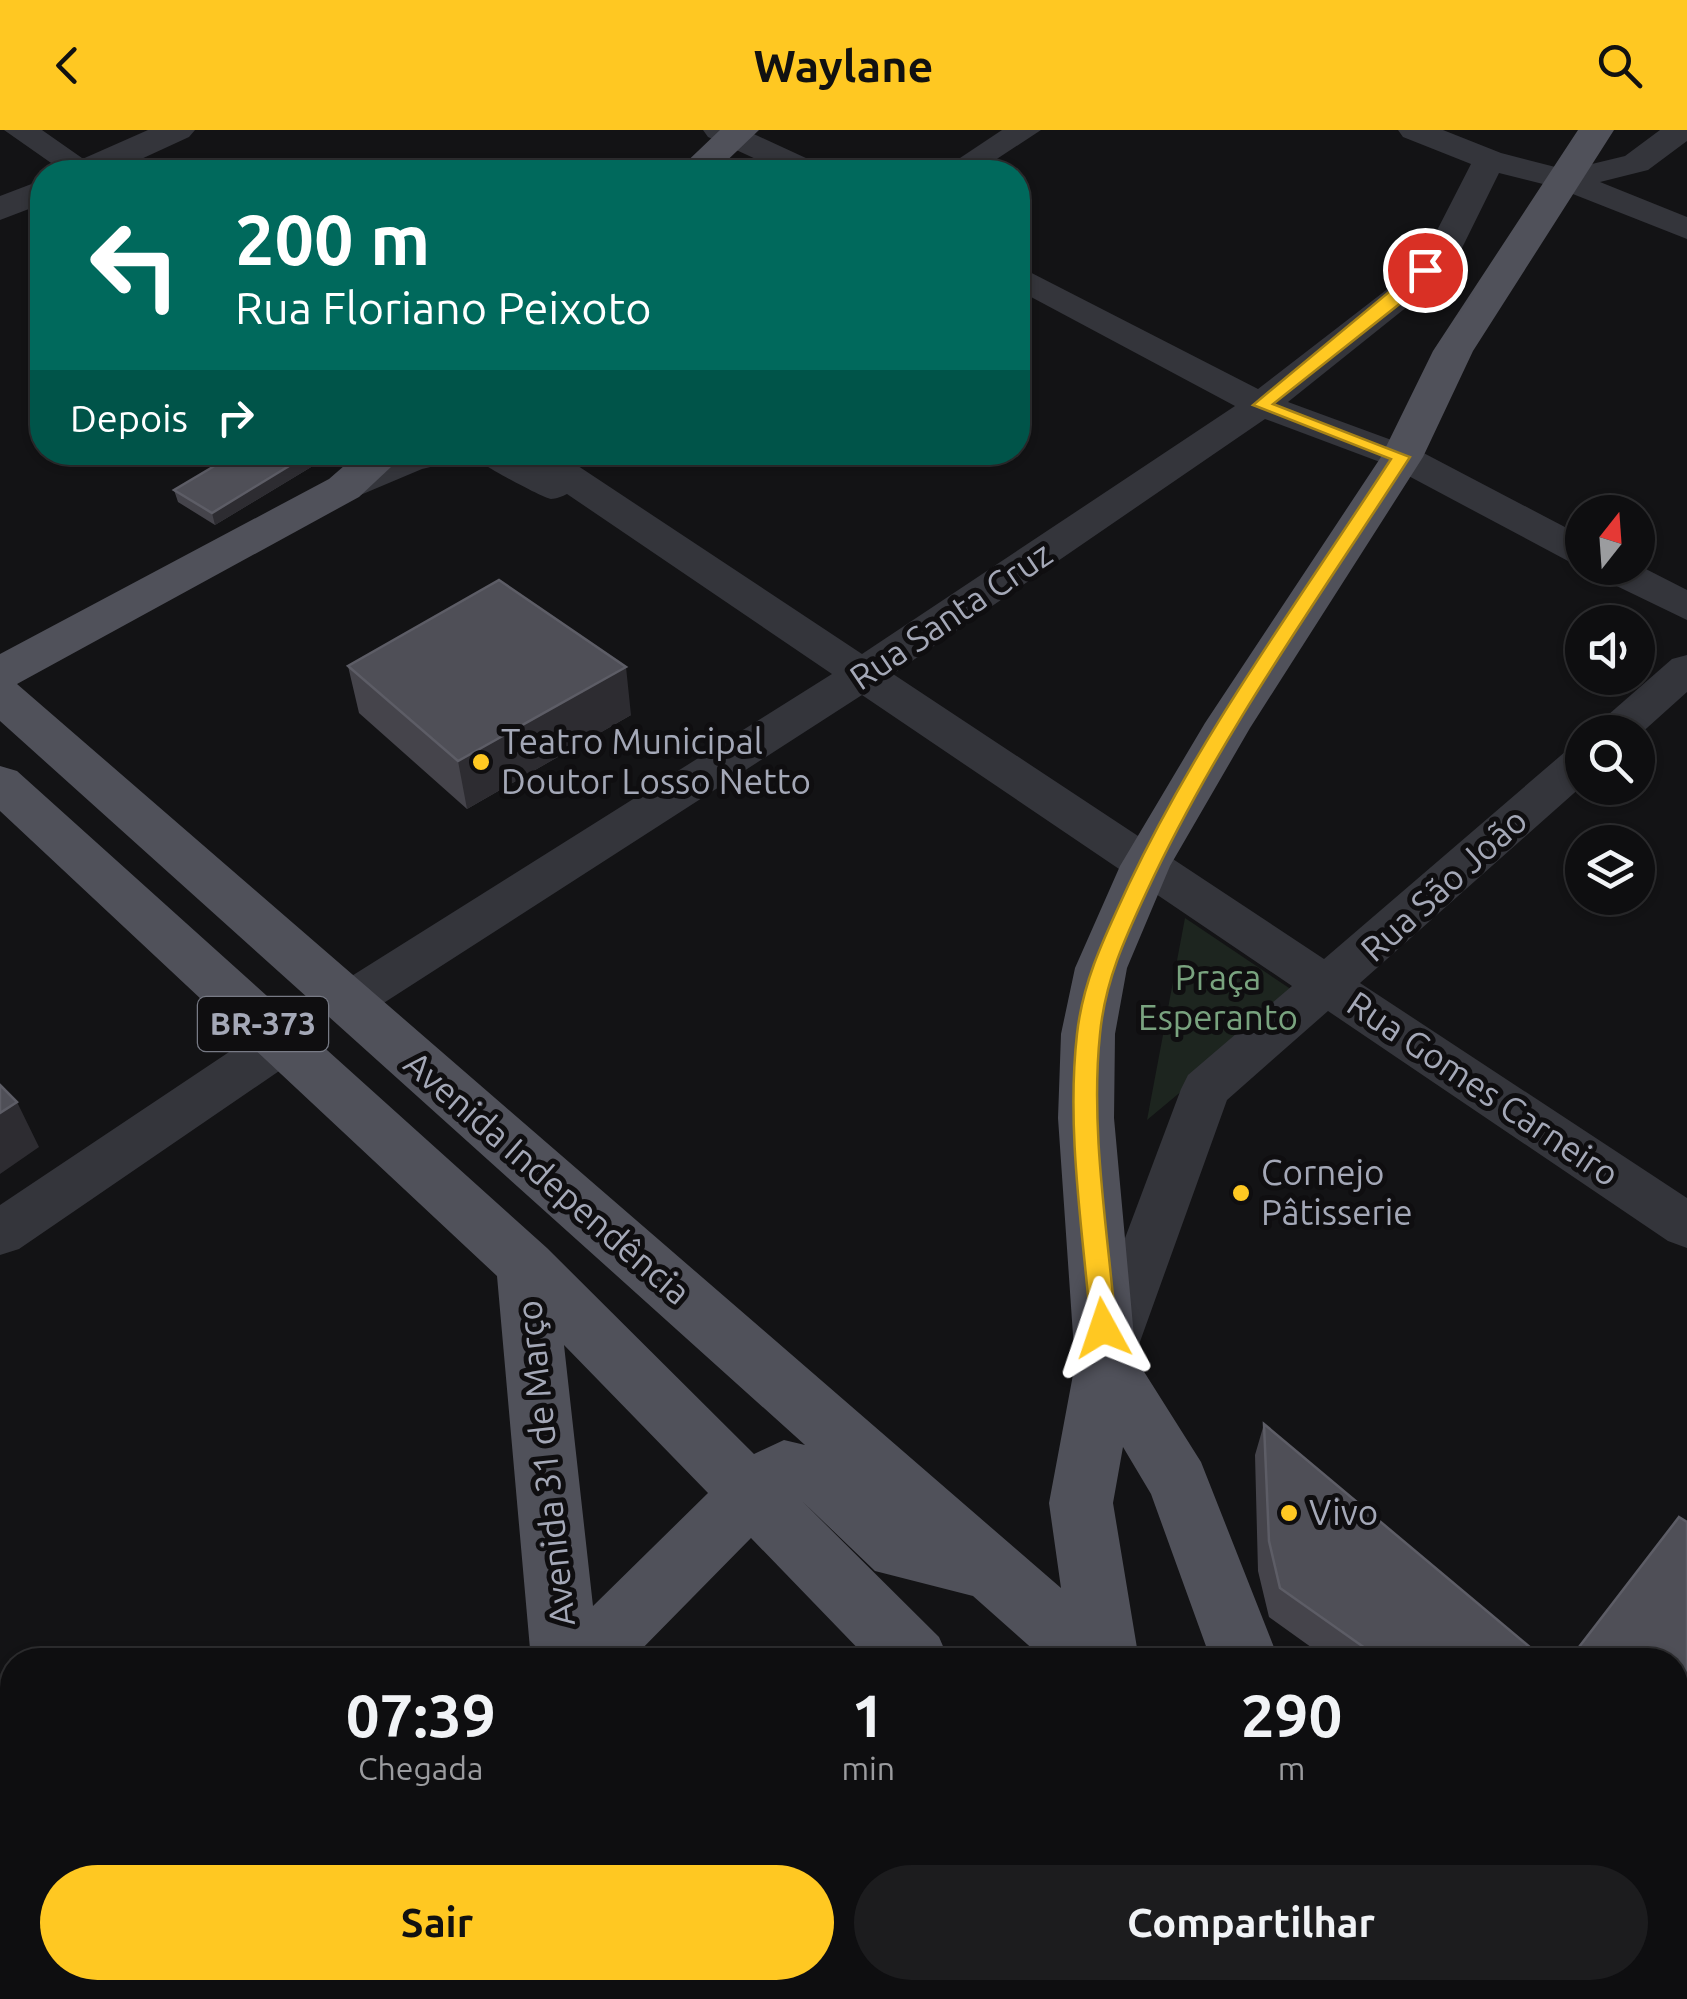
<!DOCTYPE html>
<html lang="pt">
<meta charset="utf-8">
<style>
body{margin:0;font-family:Ubuntu,sans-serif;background:#1c1c1e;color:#f1f3f6;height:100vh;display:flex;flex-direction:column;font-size:38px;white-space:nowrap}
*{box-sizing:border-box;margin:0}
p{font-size:32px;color:#9b9c9f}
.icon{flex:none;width:55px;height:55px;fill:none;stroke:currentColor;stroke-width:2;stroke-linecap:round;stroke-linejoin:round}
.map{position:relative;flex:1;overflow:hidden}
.panel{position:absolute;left:0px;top:1518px;width:1688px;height:352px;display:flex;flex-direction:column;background:#0e0e10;border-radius:40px 40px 0 0;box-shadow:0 2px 8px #0004,0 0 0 2px #2e2e30}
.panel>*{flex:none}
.guide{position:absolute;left:30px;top:30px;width:1000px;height:305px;border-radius:40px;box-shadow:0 2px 8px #0004,0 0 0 2px #2e2e30;background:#00695c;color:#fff;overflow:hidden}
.needle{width:65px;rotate:17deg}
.buttons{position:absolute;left:1565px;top:365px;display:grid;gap:20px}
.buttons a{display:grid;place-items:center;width:90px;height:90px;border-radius:50%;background:#0e0e10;box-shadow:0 2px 8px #0004,0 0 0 2px #2e2e30;font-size:50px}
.pin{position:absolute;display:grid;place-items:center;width:85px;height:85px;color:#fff;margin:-42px;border:5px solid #fff;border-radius:50%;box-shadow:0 2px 10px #0007}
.me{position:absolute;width:110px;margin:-55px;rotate:355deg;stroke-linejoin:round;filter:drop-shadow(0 0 8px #0008)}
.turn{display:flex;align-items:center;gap:35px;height:210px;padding:0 40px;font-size:45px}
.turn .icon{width:130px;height:130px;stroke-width:2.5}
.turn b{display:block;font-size:70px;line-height:85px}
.then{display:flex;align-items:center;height:95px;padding:0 40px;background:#0003;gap:20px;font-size:38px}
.eta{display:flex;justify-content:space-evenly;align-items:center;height:170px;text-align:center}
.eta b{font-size:60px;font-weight:600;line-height:70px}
.action{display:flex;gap:20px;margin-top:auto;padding:20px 40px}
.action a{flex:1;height:115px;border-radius:60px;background:#ffc822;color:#111;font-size:40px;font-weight:600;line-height:115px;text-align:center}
.action a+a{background:#1c1c1e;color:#f1f3f6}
header{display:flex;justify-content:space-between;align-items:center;height:130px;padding:0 40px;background:#ffc822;color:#111;font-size:45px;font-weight:600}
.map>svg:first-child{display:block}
.green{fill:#1d251f}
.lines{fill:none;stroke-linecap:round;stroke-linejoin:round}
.minor{fill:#34353b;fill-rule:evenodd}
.tertiary{fill:#34353b;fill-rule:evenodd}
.secondary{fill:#42434b;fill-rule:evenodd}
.primary{fill:#50515a;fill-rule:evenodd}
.wall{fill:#45444b}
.shaded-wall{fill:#2d2c31}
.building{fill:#4f4f57;stroke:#5d5d66;stroke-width:2.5}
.route{fill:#ffc822;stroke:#a68216;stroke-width:2.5}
.poi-dot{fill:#ffc822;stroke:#0f0e10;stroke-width:4}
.labels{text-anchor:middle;stroke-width:10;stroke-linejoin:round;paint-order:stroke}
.shield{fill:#0f0e10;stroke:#777a85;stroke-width:2.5}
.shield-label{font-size:32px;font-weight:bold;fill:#a4a8b7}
.street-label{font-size:35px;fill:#a4a8b7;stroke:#0f0e10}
.poi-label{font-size:35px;fill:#a4a8b7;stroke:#0f0e10;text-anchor:start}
.park-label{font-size:35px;fill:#79a37f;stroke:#0f0e10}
</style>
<header><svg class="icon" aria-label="back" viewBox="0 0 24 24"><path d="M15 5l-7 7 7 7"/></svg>Waylane<svg class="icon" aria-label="search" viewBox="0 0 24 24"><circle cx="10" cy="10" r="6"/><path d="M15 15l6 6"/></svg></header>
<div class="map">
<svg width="1687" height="1869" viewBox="0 0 1687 1869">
<rect width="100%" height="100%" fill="#131315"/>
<path class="green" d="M 1185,788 L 1298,864 L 1147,990 Z
M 273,1858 L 469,1858 L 469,1869 L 259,1869 Z
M 732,1858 L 995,1858 L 988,1869 L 741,1869 Z"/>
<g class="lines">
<path class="minor" d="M 4,0 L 42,0 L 102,42 L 64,42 Z
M 703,0 L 745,0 L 821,35 L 825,42 L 784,42 L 708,7 Z
M 1002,0 L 1041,0 L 977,42 L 939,42 Z
M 1398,0 L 1443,0 L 1501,23 L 1567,40 L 1625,26 L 1660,0 L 1687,0 L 1687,11 L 1648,40 L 1600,52 L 1687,87 L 1687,109 L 1555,57 L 1499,43 L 1461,120 L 1418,168 L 1288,272 L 1416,319 L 1582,406 L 1582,434 L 1568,431 L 1388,335 L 1265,289 L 893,544 L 1324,829 L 1566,621 L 1582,617 L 1582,656 L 1360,853 L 1687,1068 L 1687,1118 L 1668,1111 L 1328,881 L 1227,970 L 1128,1245 L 1108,1252 L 1088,1245 L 1080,1228 L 1181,959 L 1188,945 L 1292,856 L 862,565 L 365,885 L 348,891 L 331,885 L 324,872 L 331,859 L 832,544 L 567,364 C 563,366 556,369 551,369 C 542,368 471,329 466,322 L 557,322 L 862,524 L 1235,276 L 1018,160 L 1018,136 L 1258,259 L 1394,154 L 1429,116 L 1471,34 L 1403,7 Z
M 395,322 L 465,322 L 460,330 L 422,339 L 358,366 L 330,366 L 325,358 L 330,350 Z
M 1638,435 L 1687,460 L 1687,490 L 1598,447 L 1592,438 Z
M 1687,525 L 1687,562 L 1638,606 L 1638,602 L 1593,602 L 1600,592 L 1672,529 Z
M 283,893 L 301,898 L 308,912 L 301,926 L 19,1119 L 0,1125 L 0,1075 L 265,898 Z
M 175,1858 L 251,1858 L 246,1869 L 170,1869 Z"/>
<path class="tertiary" d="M 148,0 L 195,0 L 189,7 L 113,42 L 66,42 L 71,34 Z
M 42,50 L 42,74 L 0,90 L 0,66 Z"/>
<path class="secondary" d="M 1239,1858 L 1323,1858 L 1327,1869 L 1243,1869 Z
M 1460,1858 L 1544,1858 L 1548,1869 L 1464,1869 Z"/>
<path class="primary" d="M 720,0 L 759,0 L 715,42 L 676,42 Z
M 1578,0 L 1614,0 L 1473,221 L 1423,327 L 1250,598 L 1170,736 L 1127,838 L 1115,904 L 1114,988 L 1136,1229 L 1201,1332 L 1279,1530 L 1211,1530 L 1151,1364 L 1123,1317 L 1113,1373 L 1139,1530 L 1045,1530 L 973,1466 L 875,1441 L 802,1371 L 939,1507 L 949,1530 L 869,1530 L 751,1408 L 631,1530 L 531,1530 L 497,1146 L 0,681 L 0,636 L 17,641 L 547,1118 L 754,1324 L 784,1310 L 805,1315 L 0,591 L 0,524 L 329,349 L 360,322 L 407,322 L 359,367 L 17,554 L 1061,1458 L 1049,1373 L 1075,1234 L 1058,988 L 1061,904 L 1075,838 L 1120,736 L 1205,593 L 1381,327 L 1433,221 ZM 564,1215 L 708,1363 L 593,1476 Z
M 577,1858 L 654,1858 L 658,1869 L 581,1869 Z
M 1044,1858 L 1118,1858 L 1116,1869 L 1042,1869 Z"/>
</g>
<path class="wall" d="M 238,322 L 336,322 L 215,395 L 178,372 L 174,360 Z
M 348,536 L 631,585 L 467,679 L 359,583 Z
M 1264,1294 L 1534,1530 L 1329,1530 L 1269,1487 L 1258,1441 L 1255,1325 Z
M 1687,1392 L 1687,1783 L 1675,1773 L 1675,1530 Z"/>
<path class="shaded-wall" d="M 312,322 L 336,322 L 215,395 L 212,383 Z
M 626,537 L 631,585 L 467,679 L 458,631 Z
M 17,972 L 39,1017 L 0,1044 L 0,983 Z"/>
<path class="building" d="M 238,322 L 312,322 L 212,383 L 174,360 Z
M 499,450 L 626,537 L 458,631 L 348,536 Z
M 0,955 L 17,972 L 0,983 Z
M 1264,1294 L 1538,1524 L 1534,1530 L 1382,1530 L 1280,1458 L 1269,1411 Z
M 1679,1387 L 1687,1392 L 1687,1727 L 1675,1717 L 1675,1530 L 1569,1530 Z"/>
<path class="route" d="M 1419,137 L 1433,140 L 1412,164 L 1273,274 L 1410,327 C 1319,468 1218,608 1147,761 C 1125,808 1105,851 1100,904 C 1090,1000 1108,1102 1116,1198 L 1103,1209 L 1091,1198 C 1083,1102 1066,1000 1077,904 C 1083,849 1106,804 1129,754 C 1200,604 1301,468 1391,329 L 1253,275 Z"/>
<g class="poi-dot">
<circle cx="481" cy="632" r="10"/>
<circle cx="1241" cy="1063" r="10"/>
<circle cx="1289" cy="1383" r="10"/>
</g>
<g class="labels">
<rect class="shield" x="198" y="867" width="130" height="54" rx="8"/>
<g class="shield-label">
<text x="263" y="905">BR-373</text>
</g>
<g class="street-label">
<text transform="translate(951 486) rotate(-34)" y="12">Rua Santa Cruz</text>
<text transform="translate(1444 755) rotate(-42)" y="12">Rua São João</text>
<text transform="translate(1483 959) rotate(34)" y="12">Rua Gomes Carneiro</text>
<text transform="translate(547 1048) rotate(41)" y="12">Avenida Independência</text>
<text transform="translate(546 1333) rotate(-96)" y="12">Avenida 31 de Março</text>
</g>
<g class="poi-label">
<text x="501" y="624">Teatro Municipal<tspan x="501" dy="40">Doutor Losso Netto</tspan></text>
<text x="1261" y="1055">Cornejo<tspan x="1261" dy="40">Pâtisserie</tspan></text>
<text x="1309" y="1395">Vivo</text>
</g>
<g class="park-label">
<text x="1218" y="860">Praça<tspan x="1218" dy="40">Esperanto</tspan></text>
</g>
</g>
</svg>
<div class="buttons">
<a><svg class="needle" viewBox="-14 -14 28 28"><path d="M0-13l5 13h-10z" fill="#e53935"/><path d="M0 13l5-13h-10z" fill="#9b9c9f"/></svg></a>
<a><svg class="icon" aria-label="sound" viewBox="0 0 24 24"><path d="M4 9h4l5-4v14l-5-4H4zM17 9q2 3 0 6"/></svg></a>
<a><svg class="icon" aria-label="search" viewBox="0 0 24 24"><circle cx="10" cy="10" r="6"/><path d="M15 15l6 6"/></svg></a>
<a><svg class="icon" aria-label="layers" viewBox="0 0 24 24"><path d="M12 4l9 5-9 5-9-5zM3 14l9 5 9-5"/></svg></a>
</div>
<div class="pin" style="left:1425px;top:140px;background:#d93025"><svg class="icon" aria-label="arrive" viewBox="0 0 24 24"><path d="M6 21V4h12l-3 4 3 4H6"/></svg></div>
<svg class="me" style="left:1103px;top:1198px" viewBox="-20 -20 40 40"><path d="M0-17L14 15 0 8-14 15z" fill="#ffc822" stroke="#fff" stroke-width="4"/></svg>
<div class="guide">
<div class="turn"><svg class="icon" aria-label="left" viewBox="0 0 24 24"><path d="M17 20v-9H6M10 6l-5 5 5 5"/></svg><div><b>200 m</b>Rua Floriano Peixoto</div></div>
<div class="then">Depois<svg class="icon" aria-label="right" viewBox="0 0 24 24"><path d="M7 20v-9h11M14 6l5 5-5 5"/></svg></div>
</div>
<section class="panel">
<div class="eta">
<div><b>07:39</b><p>Chegada</p></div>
<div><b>1</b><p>min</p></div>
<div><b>290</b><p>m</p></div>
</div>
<div class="action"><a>Sair</a><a>Compartilhar</a></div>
</section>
</div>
